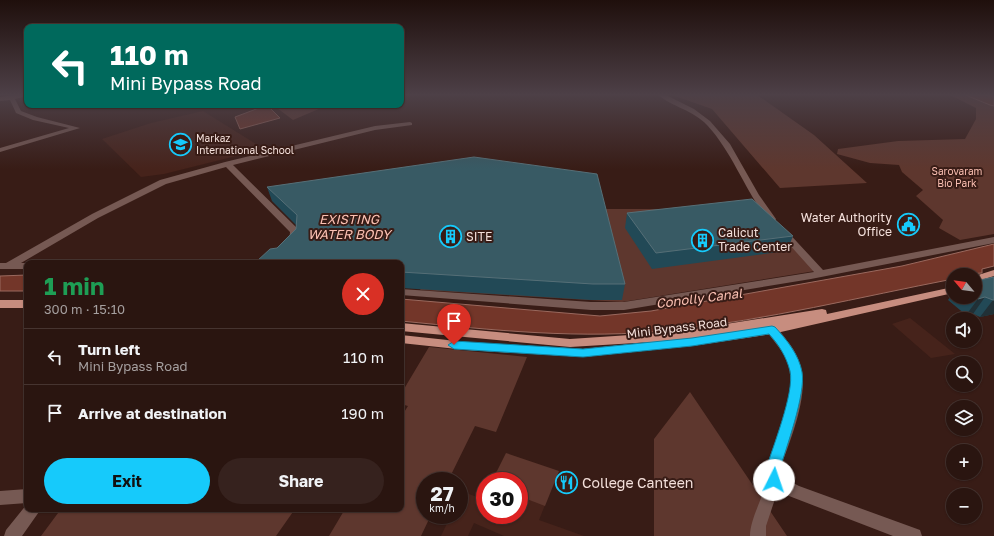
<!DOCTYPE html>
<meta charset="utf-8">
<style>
body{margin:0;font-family:"Golos Text",sans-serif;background:#36221e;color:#f1f3f6;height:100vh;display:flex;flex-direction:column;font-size:15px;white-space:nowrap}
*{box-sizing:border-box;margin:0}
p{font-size:13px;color:#a59f9f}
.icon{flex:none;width:22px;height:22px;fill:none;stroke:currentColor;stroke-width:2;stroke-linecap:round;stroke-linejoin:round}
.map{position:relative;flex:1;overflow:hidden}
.panel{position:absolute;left:24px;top:260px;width:380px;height:252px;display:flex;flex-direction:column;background:#2a1510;border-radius:8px;box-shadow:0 1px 3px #0004,0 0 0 1px #463430}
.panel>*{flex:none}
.top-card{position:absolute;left:24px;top:24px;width:380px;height:84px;border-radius:8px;box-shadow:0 1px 3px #0004,0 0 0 1px #463430;background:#00695c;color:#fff;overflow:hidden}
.needle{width:26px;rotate:299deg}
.fabs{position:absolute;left:946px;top:268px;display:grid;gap:8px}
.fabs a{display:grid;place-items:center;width:36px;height:36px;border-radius:50%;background:#2a1510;box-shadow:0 1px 3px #0004,0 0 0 1px #463430;font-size:20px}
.speed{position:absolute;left:416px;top:472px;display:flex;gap:8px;font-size:20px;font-weight:700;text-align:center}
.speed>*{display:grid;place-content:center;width:52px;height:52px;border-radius:50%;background:#2a1510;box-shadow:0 1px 3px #0004,0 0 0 1px #463430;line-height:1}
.speed small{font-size:10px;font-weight:400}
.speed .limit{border:6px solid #d22;background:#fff;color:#111}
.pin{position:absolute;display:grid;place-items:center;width:34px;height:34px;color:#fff;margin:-41px -17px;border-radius:50% 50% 50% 0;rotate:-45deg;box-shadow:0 0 4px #0007}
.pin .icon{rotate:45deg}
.me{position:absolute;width:44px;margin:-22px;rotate:4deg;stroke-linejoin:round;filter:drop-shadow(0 0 3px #0008)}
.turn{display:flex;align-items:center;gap:14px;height:84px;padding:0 20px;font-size:18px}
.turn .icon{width:52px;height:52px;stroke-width:2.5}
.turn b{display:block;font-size:28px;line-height:34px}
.round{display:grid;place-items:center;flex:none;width:42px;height:42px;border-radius:21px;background:#36221e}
.overview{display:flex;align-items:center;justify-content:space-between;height:68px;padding:0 20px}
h1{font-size:24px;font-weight:700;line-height:30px;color:#1e9e55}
.cta{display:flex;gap:8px;margin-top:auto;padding:8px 20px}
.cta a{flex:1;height:46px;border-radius:24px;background:#16cafb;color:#111;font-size:16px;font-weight:700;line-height:46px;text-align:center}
.cta a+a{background:#36221e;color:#f1f3f6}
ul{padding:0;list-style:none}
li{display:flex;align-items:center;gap:12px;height:56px;padding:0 20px;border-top:1px solid #463430}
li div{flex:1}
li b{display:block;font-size:15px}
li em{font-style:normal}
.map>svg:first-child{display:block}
.built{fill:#46231b}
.green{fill:#5e372e}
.water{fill:#733629;stroke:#9a695e}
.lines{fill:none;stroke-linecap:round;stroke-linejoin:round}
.minor{fill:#765953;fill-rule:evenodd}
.major{fill:#c78d7f;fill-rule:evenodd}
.wall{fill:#224956}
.shaded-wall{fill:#213036}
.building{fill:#385a64;stroke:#566f77}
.route{fill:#16cafb;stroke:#0e83a3}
.labels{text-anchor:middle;stroke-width:4;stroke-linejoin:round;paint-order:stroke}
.far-poi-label{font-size:10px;fill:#f4e0db;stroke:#381c16;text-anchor:start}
.far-park-label{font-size:10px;fill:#f8bdb0;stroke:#381c16}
.poi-label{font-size:12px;fill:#f4e0db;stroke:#381c16;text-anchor:start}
.street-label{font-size:12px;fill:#f4e0db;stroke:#381c16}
.water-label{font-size:13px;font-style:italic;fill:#fcc1b3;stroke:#381c16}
.near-poi-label{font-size:14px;fill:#f4e0db;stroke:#381c16;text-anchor:start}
</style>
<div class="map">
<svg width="994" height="536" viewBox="0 0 994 536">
<rect width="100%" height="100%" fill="#381c16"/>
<path class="built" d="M 203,111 L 264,149 L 164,174 L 141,177 L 102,139 L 151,123 Z
M 910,318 L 955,354 L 931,358 L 892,324 Z
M 461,491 L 485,500 L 485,515 L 519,515 L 519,512 L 523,513 L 529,499 L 545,505 L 539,520 L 584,536 L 504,536 L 474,523 L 468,536 L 441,536 L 451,515 L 459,515 L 459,497 Z"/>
<path class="green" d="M 669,94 L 756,94 L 814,135 L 867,183 L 780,188 L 712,109 Z
M 948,94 L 994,94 L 994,234 L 960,240 L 939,228 L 943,220 L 916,196 L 923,190 L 902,172 L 899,165 L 870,163 L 837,154 L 838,149 L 898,141 L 965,139 L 976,119 L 976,108 Z
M 273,105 L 328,105 L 293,120 Z
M 479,194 L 562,209 L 759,209 L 815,271 L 622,302 L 420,290 Z
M 429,347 L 527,357 L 496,432 L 475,426 L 448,481 L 425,481 L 425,515 L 431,515 L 421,536 L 329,536 L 345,509 L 401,509 L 401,417 L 408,406 L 401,404 L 401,394 Z
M 690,392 L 787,536 L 654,536 L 654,439 Z
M 506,453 L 559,471 L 545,506 L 519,496 L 519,481 L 492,481 Z
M 61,509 L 295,509 L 276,536 L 41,536 Z"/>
<path class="water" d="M 963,94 L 994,96 L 994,106 L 990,105 Z
M 267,105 L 280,118 L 240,129 L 235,117 Z
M 994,244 L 994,266 L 982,269 L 982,273 L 953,275 L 953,279 C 860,297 767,320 673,330 C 582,340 492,330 401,321 L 401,299 L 600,316 L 651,311 L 902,266 Z
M 27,275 L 27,291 L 0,291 L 0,276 Z"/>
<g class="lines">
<path class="minor" d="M 21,94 L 27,94 L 27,96 L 15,99 L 21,111 L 37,117 L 80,128 L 0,152 L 0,148 L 69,128 L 33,120 L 16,113 L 10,100 L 0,101 L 0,97 Z
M 657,94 L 664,94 L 694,109 L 710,121 L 730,144 L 759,195 L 776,219 L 775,221 L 769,221 C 745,191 733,153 707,125 C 693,110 672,107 657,94 Z
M 410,122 L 412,123 L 412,125 L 375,130 L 233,165 L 300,231 L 299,244 L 281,263 L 271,263 L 289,243 L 290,232 L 226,167 L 166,184 L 98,218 L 21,263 L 27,263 L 27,269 L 0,269 L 0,263 L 6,263 L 92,214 L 160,180 L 225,162 L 375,126 Z
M 782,228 L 785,229 L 823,270 L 994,237 L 994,243 L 811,279 L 624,310 L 591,310 L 401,295 L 401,289 L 591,302 L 624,302 L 814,272 L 779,233 L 777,231 Z
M 772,326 C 779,328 784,337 789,343 C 795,351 800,361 802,371 C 807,402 789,443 779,472 L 780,476 L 799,486 L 920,530 L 922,536 L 893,536 L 789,496 L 778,490 L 766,526 L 766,536 L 750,536 C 750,515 769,491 765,472 C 775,442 799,392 787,361 C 782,349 773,341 766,330 L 768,327 Z
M 27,489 L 27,503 L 0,505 L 0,491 Z
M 27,504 L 27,509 L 41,509 L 22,536 L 4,536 L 6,530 Z"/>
<path class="major" d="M 994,270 L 994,276 L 975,282 L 975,276 Z
M 953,287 L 953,293 L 772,334 L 692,346 L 583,357 L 466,350 L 401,343 L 401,335 L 466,342 L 583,349 L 652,342 L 570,347 L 401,331 L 401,323 L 570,339 L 675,332 L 822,309 L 826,310 L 827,314 Z
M 0,300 L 27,300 L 27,308 L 0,308 Z"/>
</g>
<path class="wall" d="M 267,187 L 625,284 L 622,300 L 591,300 L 401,288 L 401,263 L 257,263 L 257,261 L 277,248 L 296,229 L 296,225 L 272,201 Z
M 627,213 L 793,236 L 787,251 L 652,269 L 625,228 Z
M 994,277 L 994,314 L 980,317 L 973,314 L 966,315 L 948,300 L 953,292 L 953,297 L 975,297 L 975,281 Z"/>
<path class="shaded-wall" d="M 985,297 L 973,314 L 966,315 L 978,299 Z
M 993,300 L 994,300 L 994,314 L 980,317 Z"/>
<path class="building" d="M 474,157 L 597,174 L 625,284 L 593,284 L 401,272 L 401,263 L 272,263 L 257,261 L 270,249 L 277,248 L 296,229 L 297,215 L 267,187 Z
M 752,199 L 793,236 L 656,253 L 627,213 Z
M 994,277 L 994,300 L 993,300 L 985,297 L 978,299 L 975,296 L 975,281 Z"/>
<linearGradient id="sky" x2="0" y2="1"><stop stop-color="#1f0f0c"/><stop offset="0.56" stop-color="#4d4047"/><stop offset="1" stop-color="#4d4047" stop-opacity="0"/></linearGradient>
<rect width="994" height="169" fill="url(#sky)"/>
<path class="route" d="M 772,326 L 775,327 C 787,340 799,355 802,372 C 806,394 786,448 779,472 L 781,480 L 779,485 L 774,487 L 769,485 L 765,472 C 772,449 795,392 790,371 C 786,356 779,345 769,334 L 692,346 L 583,357 L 454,349 L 448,345 L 454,341 L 583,349 L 692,338 Z"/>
<defs>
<symbol id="school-ring" viewBox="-11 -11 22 22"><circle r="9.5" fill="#381c16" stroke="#16cafb" stroke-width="1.5"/><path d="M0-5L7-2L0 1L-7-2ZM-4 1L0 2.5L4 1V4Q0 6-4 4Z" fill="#16cafb"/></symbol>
<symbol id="civic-ring" viewBox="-11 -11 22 22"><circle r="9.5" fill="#381c16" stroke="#16cafb" stroke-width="1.5"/><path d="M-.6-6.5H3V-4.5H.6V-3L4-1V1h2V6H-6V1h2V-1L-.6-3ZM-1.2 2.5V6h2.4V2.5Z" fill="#16cafb"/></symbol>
<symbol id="building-ring" viewBox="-11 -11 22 22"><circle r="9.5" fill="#381c16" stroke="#16cafb" stroke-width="1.5"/><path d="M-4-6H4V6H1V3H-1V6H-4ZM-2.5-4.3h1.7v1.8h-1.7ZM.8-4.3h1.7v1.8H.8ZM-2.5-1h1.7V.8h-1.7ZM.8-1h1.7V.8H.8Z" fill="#16cafb"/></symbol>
<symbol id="restaurant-ring" viewBox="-11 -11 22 22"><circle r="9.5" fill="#381c16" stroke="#16cafb" stroke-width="1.5"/><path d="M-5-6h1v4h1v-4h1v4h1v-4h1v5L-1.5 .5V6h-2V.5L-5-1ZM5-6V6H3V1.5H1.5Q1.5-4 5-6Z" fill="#16cafb"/></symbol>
</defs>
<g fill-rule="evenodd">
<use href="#school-ring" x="168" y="132" width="25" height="25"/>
<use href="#civic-ring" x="896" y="212" width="25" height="25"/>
<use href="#building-ring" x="438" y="224" width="25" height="25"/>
<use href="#building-ring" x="690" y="228" width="25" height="25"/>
<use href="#restaurant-ring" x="554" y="470" width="25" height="25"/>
</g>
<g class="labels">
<g class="far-poi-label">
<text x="196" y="142">Markaz<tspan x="196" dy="12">International School</tspan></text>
</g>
<g class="far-park-label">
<text x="957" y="175">Sarovaram<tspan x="957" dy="12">Bio Park</tspan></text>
</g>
<g class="poi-label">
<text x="892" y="222" text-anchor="end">Water Authority<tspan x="892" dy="14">Office</tspan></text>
<text x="718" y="237">Calicut<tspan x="718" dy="14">Trade Center</tspan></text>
<text x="466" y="241">SITE</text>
</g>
<g class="street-label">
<text transform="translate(677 328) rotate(-7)" y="4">Mini Bypass Road</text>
</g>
<g class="water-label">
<text x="349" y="224">EXISTING<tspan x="349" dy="15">WATER BODY</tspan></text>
<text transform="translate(699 298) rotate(-7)" y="5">Conolly Canal</text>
</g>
<g class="near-poi-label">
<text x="582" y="488">College Canteen</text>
</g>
</g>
</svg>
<div class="fabs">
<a><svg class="needle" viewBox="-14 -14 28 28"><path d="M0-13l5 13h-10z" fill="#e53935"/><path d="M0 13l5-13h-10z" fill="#a59f9f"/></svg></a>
<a><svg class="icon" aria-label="sound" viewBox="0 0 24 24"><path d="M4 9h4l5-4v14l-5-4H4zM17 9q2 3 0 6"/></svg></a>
<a><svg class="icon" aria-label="search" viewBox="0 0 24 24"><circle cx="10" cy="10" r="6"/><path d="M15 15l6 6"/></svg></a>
<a><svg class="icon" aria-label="layers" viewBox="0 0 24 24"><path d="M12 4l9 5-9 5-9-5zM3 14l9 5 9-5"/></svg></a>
<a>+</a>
<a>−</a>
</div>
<div class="speed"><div>27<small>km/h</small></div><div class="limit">30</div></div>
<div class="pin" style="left:454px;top:345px;background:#d93025"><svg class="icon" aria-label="arrive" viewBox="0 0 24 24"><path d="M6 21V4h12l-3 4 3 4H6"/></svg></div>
<svg class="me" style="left:774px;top:480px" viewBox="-20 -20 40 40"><circle r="19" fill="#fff"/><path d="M0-13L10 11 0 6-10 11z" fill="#16cafb"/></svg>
<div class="top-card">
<div class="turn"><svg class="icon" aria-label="left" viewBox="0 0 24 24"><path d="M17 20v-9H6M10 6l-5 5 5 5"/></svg><div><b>110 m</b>Mini Bypass Road</div></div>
</div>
<section class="panel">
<div class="overview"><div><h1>1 min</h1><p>300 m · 15:10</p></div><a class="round" style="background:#d93025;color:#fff"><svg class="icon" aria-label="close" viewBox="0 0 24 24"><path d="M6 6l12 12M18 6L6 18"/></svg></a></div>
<ul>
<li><svg class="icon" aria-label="left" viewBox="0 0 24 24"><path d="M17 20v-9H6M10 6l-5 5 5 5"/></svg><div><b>Turn left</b><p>Mini Bypass Road</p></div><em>110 m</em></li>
<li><svg class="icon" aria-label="arrive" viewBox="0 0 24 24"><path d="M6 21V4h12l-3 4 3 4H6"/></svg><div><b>Arrive at destination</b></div><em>190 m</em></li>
</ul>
<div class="cta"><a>Exit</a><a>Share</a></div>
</section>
</div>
